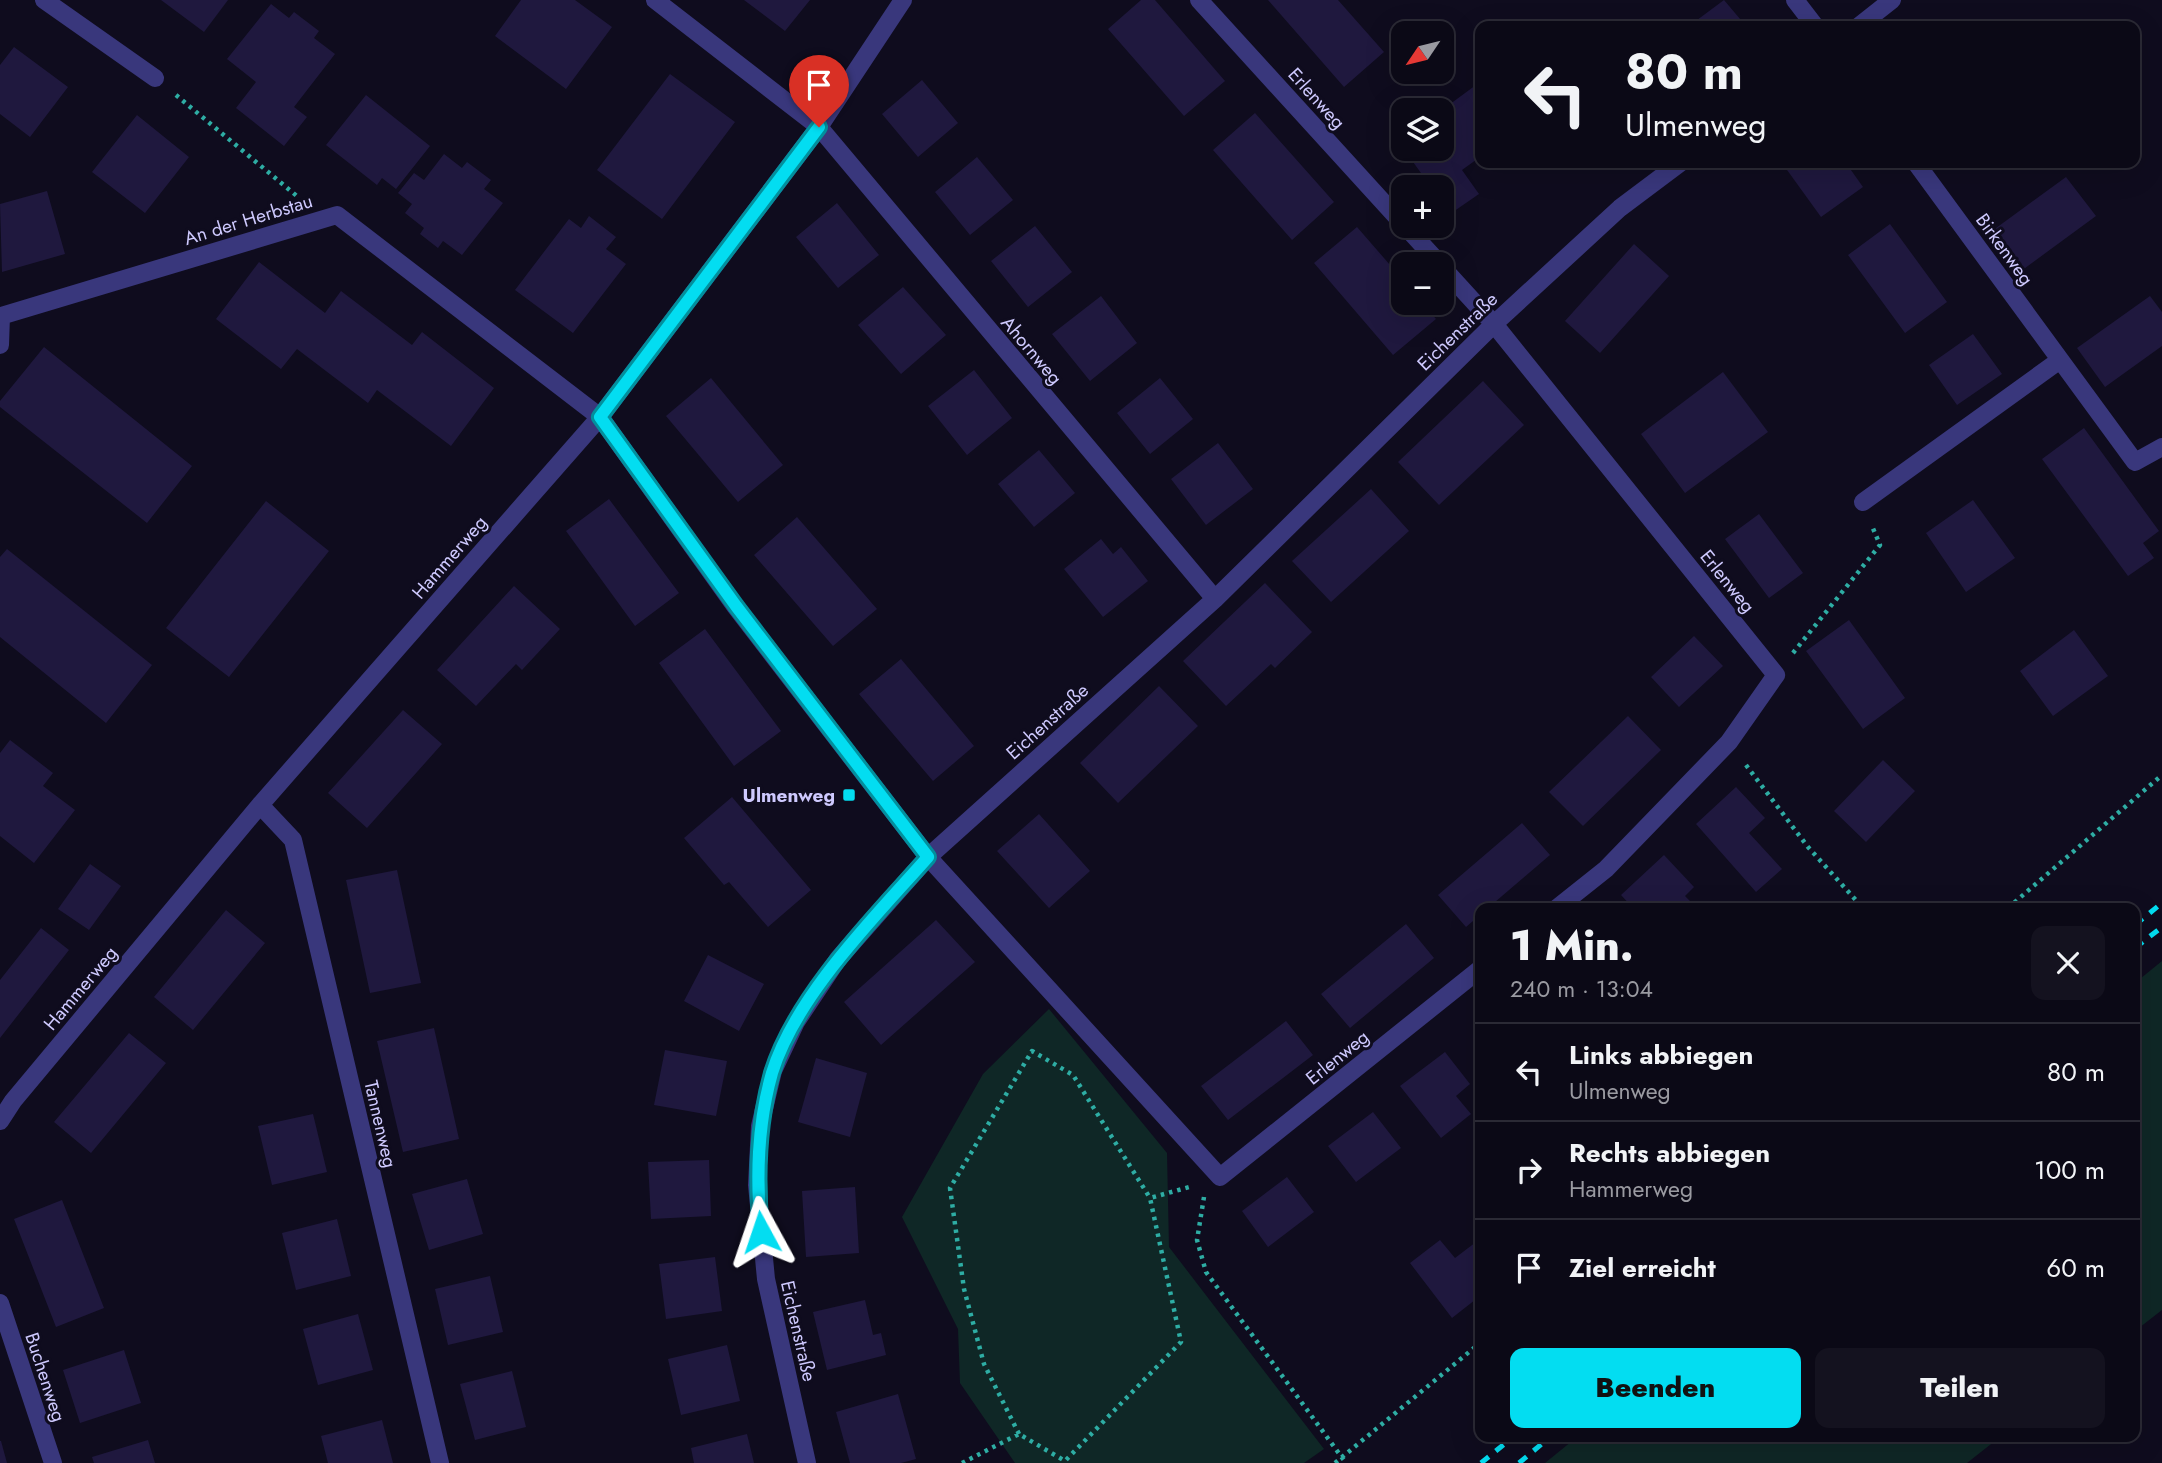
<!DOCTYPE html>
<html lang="de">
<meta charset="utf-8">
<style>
body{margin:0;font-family:Jost,sans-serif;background:#14121f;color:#f1f3f6;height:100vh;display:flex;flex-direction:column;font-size:26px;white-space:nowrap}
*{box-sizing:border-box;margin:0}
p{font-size:23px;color:#9a9aa1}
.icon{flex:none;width:38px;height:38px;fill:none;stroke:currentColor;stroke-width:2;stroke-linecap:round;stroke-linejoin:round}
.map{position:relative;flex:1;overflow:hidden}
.sheet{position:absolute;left:1475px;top:903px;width:665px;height:539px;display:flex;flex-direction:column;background:#0b0916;border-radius:14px;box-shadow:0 7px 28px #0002,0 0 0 2px #2b2a35}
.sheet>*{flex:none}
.hud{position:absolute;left:1475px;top:21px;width:665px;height:147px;border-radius:14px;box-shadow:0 7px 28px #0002,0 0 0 2px #2b2a35;background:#0b0916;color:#f1f3f6;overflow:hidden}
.needle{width:46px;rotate:235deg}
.tools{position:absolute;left:1391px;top:21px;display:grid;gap:14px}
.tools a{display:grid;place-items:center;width:63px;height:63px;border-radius:14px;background:#0b0916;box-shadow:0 7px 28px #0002,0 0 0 2px #2b2a35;font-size:35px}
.pin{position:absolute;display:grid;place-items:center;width:60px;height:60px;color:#fff;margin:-72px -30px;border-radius:50% 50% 50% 0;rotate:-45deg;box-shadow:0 0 7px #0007}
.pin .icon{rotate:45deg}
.me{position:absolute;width:77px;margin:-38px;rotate:355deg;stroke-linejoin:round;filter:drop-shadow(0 0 5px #0008)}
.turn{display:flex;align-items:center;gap:24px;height:147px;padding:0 35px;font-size:32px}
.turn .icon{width:91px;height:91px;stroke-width:2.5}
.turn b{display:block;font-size:49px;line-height:60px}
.round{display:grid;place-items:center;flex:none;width:74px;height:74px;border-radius:14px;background:#14121f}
.overview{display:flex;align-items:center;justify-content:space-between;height:119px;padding:0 35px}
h1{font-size:42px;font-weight:800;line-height:52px}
.cta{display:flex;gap:14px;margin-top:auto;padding:14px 35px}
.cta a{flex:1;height:80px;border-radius:14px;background:#03ddf1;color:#111;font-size:28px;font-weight:800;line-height:80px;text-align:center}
.cta a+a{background:#14121f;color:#f1f3f6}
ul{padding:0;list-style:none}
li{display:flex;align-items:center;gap:21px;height:98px;padding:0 35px;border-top:2px solid #2b2a35}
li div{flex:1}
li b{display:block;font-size:26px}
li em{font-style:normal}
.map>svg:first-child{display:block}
.green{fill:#0f2726}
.building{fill:#1f183e}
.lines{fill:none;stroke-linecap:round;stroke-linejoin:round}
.path{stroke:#2eada4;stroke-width:4.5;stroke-dasharray:3.5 5;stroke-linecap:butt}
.minor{stroke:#39377c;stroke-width:18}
.rail{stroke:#03ddf1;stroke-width:5;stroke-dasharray:10 9;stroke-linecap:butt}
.route-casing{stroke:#02909d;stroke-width:18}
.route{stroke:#03ddf1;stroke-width:12}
.poi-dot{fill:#03ddf1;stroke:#0f0c1e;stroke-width:2.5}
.labels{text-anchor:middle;stroke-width:6;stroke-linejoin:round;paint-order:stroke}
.street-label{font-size:19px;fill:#cec9fe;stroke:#0f0c1e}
.poi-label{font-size:19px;font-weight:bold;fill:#cec9fe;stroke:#0f0c1e;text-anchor:end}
</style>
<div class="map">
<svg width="2162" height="1463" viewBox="0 0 2162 1463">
<rect width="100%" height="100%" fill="#0f0c1e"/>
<path class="green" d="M 2162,961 L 2162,1310 L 2135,1331 L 2135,983 Z
M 1049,1009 L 1167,1153 L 1169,1247 L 1324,1449 L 1304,1463 L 1015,1463 L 960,1383 L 958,1329 L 902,1217 L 983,1074 Z
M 1577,1437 L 2000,1437 L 1967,1463 L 1545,1463 Z"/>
<path class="building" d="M 161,0 L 228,0 L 204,32 Z
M 521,0 L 575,0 L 612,27 L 566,89 L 495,36 Z
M 744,0 L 810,0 L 785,31 Z
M 1141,0 L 1155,0 L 1225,81 L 1184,116 L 1108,29 Z
M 1268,0 L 1338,0 L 1384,52 L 1344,87 Z
M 1724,0 L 1746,26 L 1689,26 Z
M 271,4 L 289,18 L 294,12 L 319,31 L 314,38 L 335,54 L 294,107 L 307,117 L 284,146 L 236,108 L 256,82 L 227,59 Z
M 14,47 L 68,87 L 30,137 L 0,114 L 0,65 Z
M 670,74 L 735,122 L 662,219 L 597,170 Z
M 922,80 L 958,123 L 918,157 L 882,114 Z
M 1480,82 L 1480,157 L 1462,170 L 1479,194 L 1450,214 L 1442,203 L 1442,187 L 1431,187 L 1398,141 L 1404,137 L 1404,149 L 1442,149 L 1442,110 Z
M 366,95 L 430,146 L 396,189 L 382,178 L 377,185 L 326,145 Z
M 1255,113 L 1334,202 L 1292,240 L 1213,150 Z
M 137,115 L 189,157 L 145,213 L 92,172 Z
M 444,154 L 462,168 L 467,162 L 491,180 L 484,189 L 503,203 L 462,255 L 443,241 L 438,248 L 420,234 L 424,228 L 405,213 L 412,204 L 398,193 L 414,173 L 424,180 Z
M 977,157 L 1013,200 L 970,235 L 935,192 Z
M 1782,163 L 1846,163 L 1863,187 L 1821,217 Z
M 2066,177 L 2096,216 L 2021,271 L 1992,231 Z
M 47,191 L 65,254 L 2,272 L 0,204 Z
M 837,203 L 879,255 L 838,288 L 796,237 Z
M 589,216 L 616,237 L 606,249 L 626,264 L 573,333 L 515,290 L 569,219 L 581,228 Z
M 1890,224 L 1947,302 L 1905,333 L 1848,255 Z
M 1035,226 L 1072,272 L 1028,307 L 991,261 Z
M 1357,227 L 1404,281 L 1404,303 L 1422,303 L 1436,319 L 1393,355 L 1314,263 Z
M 1634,244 L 1669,276 L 1600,353 L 1565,321 Z
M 259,262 L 325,313 L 341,291 L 412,345 L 422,332 L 494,388 L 451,446 L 377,390 L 368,403 L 297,349 L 281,369 L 216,319 Z
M 903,287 L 946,335 L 901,374 L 858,325 Z
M 1101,296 L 1137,343 L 1090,381 L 1052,334 Z
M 2150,296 L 2162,312 L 2162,346 L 2105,387 L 2077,348 Z
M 1973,334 L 2002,374 L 1957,405 L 1929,365 Z
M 44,347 L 192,466 L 147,523 L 0,407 L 0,401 Z
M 974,370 L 1012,418 L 967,455 L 928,406 Z
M 1723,372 L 1768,432 L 1685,493 L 1641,434 Z
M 711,378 L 783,465 L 738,502 L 666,416 Z
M 1160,378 L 1193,419 L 1150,454 L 1117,413 Z
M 1483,381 L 1524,425 L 1439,505 L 1398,462 Z
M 2084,428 L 2159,531 L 2143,543 L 2154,558 L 2128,576 L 2042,459 Z
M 1218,443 L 1253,489 L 1206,525 L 1171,479 Z
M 1039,450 L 1075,493 L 1034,527 L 998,484 Z
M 1371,489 L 1409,531 L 1331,602 L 1292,561 Z
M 609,499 L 679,593 L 635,626 L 566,531 Z
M 1973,500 L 2015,558 L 1966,592 L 1926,533 Z
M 266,501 L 329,551 L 229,677 L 166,628 Z
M 1759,514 L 1803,573 L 1769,598 L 1725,539 Z
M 797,517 L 877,609 L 833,646 L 754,555 Z
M 1101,539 L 1113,554 L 1121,547 L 1148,581 L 1103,617 L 1064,569 Z
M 7,549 L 152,665 L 106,723 L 0,637 L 0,557 Z
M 1265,583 L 1312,632 L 1275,668 L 1271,664 L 1226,706 L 1183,661 Z
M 514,586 L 560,629 L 522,670 L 516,664 L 476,706 L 437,670 Z
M 1849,620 L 1905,698 L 1863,729 L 1806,651 Z
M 705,629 L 781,731 L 734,766 L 659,663 Z
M 2074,630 L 2108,676 L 2053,716 L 2020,671 Z
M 1694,636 L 1723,666 L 1679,707 L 1651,677 Z
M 901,659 L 974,746 L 933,781 L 859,694 Z
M 1159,686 L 1198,726 L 1118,803 L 1080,763 Z
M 403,710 L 442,744 L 367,828 L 328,793 Z
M 1628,716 L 1661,750 L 1583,826 L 1549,792 Z
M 10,740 L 53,773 L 43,786 L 75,810 L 34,863 L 0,836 L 0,753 Z
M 1883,760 L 1915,791 L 1866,842 L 1834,811 Z
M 1736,787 L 1765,818 L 1749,833 L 1782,869 L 1756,892 L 1696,824 Z
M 732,797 L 811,890 L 768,927 L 729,882 L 724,885 L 684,838 Z
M 1039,814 L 1090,871 L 1049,908 L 997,851 Z
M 1522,823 L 1550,855 L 1488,908 L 1480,908 L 1480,915 L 1466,927 L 1438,895 Z
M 1664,855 L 1694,887 L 1685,896 L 1697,908 L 1633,908 L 1621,895 Z
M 90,864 L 121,886 L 89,930 L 58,909 Z
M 397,870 L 421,983 L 370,993 L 346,880 Z
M 226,910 L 265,943 L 193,1030 L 154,997 Z
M 936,920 L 975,962 L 881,1045 L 844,1002 Z
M 1406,924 L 1434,958 L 1350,1028 L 1321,994 Z
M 41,928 L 69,950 L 0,1038 L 0,980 Z
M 708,955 L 764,984 L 739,1031 L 684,1001 Z
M 1286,1021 L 1313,1055 L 1228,1120 L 1201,1086 Z
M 434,1028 L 459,1139 L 403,1152 L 377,1041 Z
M 129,1033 L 166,1063 L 91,1153 L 54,1122 Z
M 665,1050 L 727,1061 L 716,1116 L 654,1105 Z
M 1445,1052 L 1470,1084 L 1456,1096 L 1471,1114 L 1441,1138 L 1400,1086 Z
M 816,1058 L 867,1073 L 850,1137 L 798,1122 Z
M 1373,1112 L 1401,1148 L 1356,1182 L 1328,1146 Z
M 313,1114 L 327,1172 L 272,1185 L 258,1126 Z
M 709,1160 L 711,1216 L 651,1219 L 648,1162 Z
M 1287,1177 L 1314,1212 L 1268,1247 L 1242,1211 Z
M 467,1179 L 483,1234 L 429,1250 L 412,1194 Z
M 855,1187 L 859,1253 L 806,1257 L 802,1191 Z
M 62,1200 L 104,1308 L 56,1327 L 14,1219 Z
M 337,1219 L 351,1276 L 296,1290 L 282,1233 Z
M 1480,1239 L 1480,1296 L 1452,1318 L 1410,1263 L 1440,1240 L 1455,1258 Z
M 715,1257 L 722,1311 L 666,1319 L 659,1264 Z
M 490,1276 L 503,1332 L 448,1345 L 435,1289 Z
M 865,1300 L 873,1335 L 881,1333 L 886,1355 L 827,1370 L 813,1312 Z
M 358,1314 L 373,1370 L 318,1385 L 303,1329 Z
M 727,1345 L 740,1401 L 681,1415 L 668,1359 Z
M 124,1350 L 141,1403 L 80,1423 L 63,1370 Z
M 512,1371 L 526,1427 L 475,1440 L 460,1384 Z
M 898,1394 L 916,1459 L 901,1463 L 850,1463 L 836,1412 Z
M 382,1420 L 393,1463 L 328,1463 L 321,1436 Z
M 747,1434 L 754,1463 L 694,1463 L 691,1448 Z
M 148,1440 L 155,1463 L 94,1463 L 92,1457 Z
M 0,1441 L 1,1441 L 7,1463 L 0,1463 Z"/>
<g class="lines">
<path class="path" d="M 176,95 L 298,197
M 1793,653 L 1880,545 L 1872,526
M 1746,765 L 1808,847 L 1863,908
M 2008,908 L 2162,775
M 1204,1197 L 1197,1240 L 1206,1272 L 1346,1463
M 1019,1434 L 984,1364 L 964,1289 L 950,1188 L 1032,1051 L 1073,1075 L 1150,1198
M 962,1463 L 1019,1434 L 1065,1461 L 1181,1342 L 1150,1198 L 1193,1186
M 1335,1463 L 1480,1343"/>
<path class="minor" d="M 44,0 L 155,78
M 655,0 L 819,127 L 1215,599
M 1199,0 L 1404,225
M 1795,0 L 1815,26
M 1859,26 L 1892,0
M 1916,163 L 2135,462 L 2162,447
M 1405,226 L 1440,264
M 1442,267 L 1494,324 L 1776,675 L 1729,742 L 1606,869 L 1557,908
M 1,316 L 337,215 L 600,417 L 735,606 L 928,857 L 1220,1177 L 1480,969
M 0,345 L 1,316
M 1863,502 L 2060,360
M 260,805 L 293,840 L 440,1463
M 0,1121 L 13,1101 L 260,805 L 600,417 L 819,127 L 903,0
M 0,1303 L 53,1463
M 807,1463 L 766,1279 L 757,1185 L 760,1126 L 773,1071 L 796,1022 L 838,959 L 928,857 L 1215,599 L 1494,324 L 1620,208 L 1680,163"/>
<path class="rail" d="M 2135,925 L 2162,903
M 2135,948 L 2162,927
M 1481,1463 L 1513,1437
M 1519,1463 L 1550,1437"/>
</g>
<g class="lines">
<defs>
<path id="route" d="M 761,1232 C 756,1178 757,1126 772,1073 C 796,995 875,917 928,857 L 736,606 L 600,417 L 819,127"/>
</defs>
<use href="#route" class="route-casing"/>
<use href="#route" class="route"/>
</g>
<rect class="poi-dot" x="842" y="788" width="14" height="14" rx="3.5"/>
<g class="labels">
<g class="street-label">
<text transform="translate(1317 98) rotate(48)" y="7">Erlenweg</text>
<text transform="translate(248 219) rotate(-17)" y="7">An der Herbstau</text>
<text transform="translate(2005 249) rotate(54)" y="7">Birkenweg</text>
<text transform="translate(1457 331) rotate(-44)" y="7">Eichenstraße</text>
<text transform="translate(1032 350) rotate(50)" y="7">Ahornweg</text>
<text transform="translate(449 557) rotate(-49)" y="7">Hammerweg</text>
<text transform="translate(1728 581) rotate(51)" y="7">Erlenweg</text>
<text transform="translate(1047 721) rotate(-42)" y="7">Eichenstraße</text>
<text transform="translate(80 988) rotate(-50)" y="7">Hammerweg</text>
<text transform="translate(1337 1057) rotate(-39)" y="7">Erlenweg</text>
<text transform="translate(381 1124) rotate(77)" y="7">Tannenweg</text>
<text transform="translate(799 1331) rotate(77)" y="7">Eichenstraße</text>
<text transform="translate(46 1377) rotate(72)" y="7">Buchenweg</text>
</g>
<g class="poi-label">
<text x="835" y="802">Ulmenweg</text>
</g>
</g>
</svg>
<div class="tools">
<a><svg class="needle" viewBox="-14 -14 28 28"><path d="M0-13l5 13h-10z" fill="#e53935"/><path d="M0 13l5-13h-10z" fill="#9a9aa1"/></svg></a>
<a><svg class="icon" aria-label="layers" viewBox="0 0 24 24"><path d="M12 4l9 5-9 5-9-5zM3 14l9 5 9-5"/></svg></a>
<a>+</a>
<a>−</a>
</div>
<div class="pin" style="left:819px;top:127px;background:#d93025"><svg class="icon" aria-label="arrive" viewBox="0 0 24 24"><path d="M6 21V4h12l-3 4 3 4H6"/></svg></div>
<svg class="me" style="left:761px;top:1232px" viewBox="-20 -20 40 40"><path d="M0-17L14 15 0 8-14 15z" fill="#03ddf1" stroke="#fff" stroke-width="4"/></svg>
<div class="hud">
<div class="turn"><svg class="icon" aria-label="left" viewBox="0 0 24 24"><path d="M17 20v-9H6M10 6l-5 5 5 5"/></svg><div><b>80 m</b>Ulmenweg</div></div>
</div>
<section class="sheet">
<div class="overview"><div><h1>1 Min.</h1><p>240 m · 13:04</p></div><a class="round"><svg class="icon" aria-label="close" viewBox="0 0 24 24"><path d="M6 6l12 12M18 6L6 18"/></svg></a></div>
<ul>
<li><svg class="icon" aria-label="left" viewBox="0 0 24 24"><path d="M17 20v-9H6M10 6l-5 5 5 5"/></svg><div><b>Links abbiegen</b><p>Ulmenweg</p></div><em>80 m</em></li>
<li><svg class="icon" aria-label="right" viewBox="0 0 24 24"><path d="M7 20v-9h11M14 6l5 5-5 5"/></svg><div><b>Rechts abbiegen</b><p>Hammerweg</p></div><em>100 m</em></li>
<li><svg class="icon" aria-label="arrive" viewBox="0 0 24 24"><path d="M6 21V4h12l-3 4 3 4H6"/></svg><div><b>Ziel erreicht</b></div><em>60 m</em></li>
</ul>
<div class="cta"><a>Beenden</a><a>Teilen</a></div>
</section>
</div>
